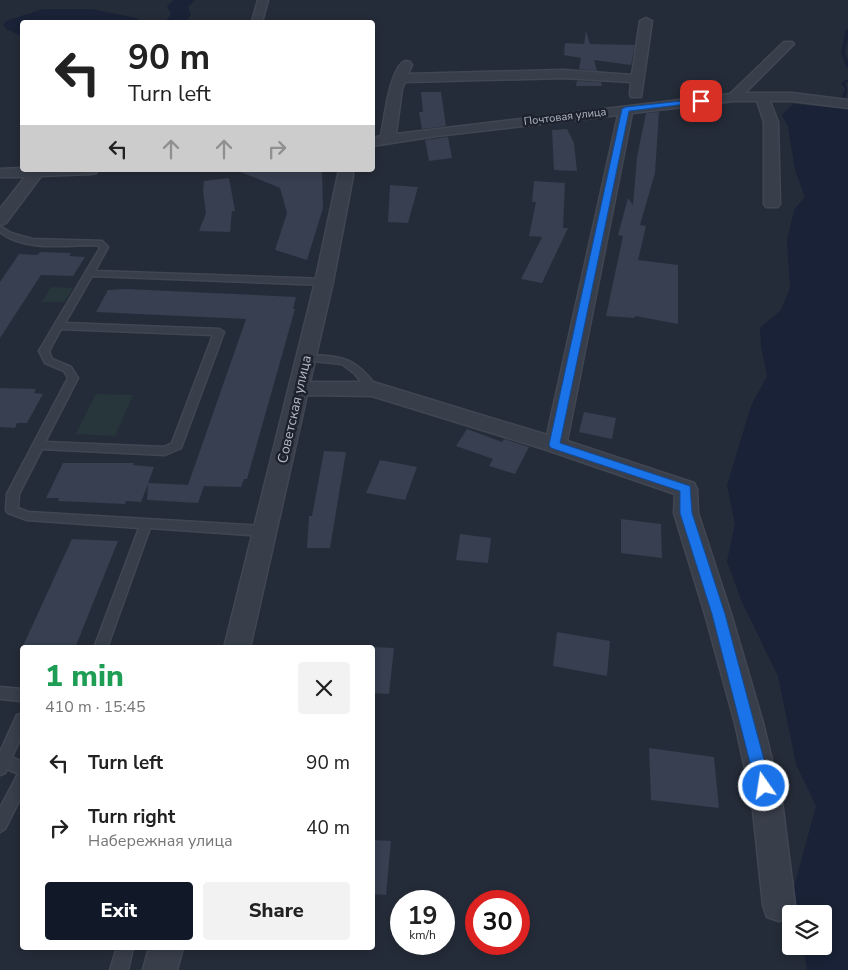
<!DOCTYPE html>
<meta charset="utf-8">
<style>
body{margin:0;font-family:"Nunito Sans",sans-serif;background:#f2f2f2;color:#222;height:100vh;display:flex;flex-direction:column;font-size:19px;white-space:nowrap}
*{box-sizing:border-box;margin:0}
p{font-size:16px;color:#767676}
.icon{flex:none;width:28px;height:28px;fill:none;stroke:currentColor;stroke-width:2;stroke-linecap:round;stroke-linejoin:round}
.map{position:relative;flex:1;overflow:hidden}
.drawer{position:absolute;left:20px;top:645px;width:355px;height:305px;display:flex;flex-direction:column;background:#fff;border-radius:5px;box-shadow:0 2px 8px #0003}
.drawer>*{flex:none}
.guide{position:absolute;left:20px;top:20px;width:355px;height:152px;border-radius:5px;box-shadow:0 2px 8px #0003;background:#fff;color:#222;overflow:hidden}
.buttons{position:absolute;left:782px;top:905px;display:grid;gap:10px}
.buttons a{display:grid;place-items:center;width:50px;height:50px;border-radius:5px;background:#fff;box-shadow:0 2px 8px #0003;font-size:25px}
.speed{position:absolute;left:390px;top:890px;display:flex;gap:10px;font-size:25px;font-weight:700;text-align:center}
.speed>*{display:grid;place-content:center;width:65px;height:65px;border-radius:50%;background:#fff;box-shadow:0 2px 8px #0003;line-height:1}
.speed small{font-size:12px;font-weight:400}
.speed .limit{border:8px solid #d22;background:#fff;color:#111}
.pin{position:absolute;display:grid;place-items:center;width:42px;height:42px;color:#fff;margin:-21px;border-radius:10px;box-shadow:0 2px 8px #0006}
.me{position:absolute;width:55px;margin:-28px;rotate:347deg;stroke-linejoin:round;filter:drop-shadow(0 0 4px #0008)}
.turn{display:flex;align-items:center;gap:18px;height:105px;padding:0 25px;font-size:22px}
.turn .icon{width:65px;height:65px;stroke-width:2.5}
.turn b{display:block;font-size:35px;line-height:42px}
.lanes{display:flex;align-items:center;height:48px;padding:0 25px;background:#0003;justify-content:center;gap:25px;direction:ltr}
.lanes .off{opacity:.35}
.round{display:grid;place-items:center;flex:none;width:52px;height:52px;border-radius:5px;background:#f2f2f2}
.summary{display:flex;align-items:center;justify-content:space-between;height:85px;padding:0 25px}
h1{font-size:30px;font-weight:800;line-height:38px;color:#1e9e55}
.action{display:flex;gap:10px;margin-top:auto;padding:10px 25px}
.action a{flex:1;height:58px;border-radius:5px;background:#111827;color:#fff;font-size:20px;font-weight:800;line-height:58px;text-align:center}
.action a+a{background:#f2f2f2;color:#222}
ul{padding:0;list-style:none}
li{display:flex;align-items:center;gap:15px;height:65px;padding:0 25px}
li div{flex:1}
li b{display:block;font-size:19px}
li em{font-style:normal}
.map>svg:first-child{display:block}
.green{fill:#27363a}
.water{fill:#192236}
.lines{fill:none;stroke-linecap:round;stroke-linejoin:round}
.stream{fill:#192236;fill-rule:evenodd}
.river{fill:#192236;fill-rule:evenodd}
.building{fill:#373f50}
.lane-casing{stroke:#414752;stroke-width:3}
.street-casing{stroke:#414752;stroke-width:3}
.lane{fill:#383e4a;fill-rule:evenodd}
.street{fill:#383e4a;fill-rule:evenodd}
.route{fill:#1a73e8;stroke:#114b97}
.labels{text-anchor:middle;stroke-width:5;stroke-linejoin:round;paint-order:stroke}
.far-street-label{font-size:11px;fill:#b4b9c5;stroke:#1d232e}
.street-label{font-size:14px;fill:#b4b9c5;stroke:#1d232e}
</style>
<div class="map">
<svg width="848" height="970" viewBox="0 0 848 970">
<rect width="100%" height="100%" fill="#252c39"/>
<path class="green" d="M 51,287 L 73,288 L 64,302 L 42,302 Z
M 96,394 L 133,395 L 115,436 L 76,434 Z"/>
<path class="water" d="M 793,104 L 848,109 L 848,970 L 807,970 L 803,946 L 824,946 L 824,914 L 797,914 L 793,891 L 816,806 L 796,764 L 778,676 L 741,600 L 727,561 L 735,524 L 727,485 L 751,406 L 767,376 L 761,346 L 760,328 L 781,310 L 790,288 L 787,240 L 794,210 L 805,197 L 795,170 L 788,127 L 782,115 Z"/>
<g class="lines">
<path class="stream" d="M 848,29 L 848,38 L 845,52 L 848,61 L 848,68 L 846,67 L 841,52 L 846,30 Z
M 848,79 L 848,82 L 845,83 C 848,88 848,95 844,98 L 842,97 L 845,89 L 841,83 Z"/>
<path class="river" d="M 173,0 L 195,0 L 188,7 L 191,15 L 185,22 L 165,22 L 171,14 L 167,6 Z
M 43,9 L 92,9 L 137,18 L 140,22 L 22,22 L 22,36 L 6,29 L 3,25 L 6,21 Z"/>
</g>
<path class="building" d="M 586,31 L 590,44 L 635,45 L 631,65 L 594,60 L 597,71 L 579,69 L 581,58 L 564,55 L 565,43 L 584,44 Z
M 577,81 L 601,82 L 602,86 L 576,86 Z
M 421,92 L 441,92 L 446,126 L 422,129 L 419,112 L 423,112 Z
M 659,112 L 655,173 L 640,225 L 646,226 L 638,260 L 678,265 L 678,324 L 635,316 L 635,318 L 606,316 L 623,236 L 618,235 L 628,198 L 633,205 L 637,157 L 646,113 Z
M 567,129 L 574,143 L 577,171 L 554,170 L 552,130 Z
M 448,137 L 452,158 L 429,161 L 425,140 Z
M 236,170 L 322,170 L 323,208 L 307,260 L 275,250 L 287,213 L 280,188 Z
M 229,178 L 235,211 L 232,211 L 230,232 L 199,231 L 206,213 L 203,191 L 204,181 Z
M 534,181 L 565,183 L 563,228 L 568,228 L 542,283 L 521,279 L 542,237 L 529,236 L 536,202 L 532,202 Z
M 390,185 L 418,187 L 408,223 L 388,222 Z
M 40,252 L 71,253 L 69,256 L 85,257 L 73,276 L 41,275 L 0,338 L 0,282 L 19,254 L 37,255 Z
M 126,289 L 296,297 L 293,309 L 295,309 L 247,479 L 244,479 L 241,487 L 204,486 L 198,503 L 147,500 L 148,484 L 141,502 L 126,501 L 125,504 L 58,501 L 59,498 L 46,498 L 63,463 L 134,463 L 133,465 L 154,467 L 148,483 L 191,485 L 188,485 L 246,319 L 96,312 L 108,290 Z
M 0,388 L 36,389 L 34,393 L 43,394 L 27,423 L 17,423 L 15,428 L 0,427 Z
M 584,412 L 616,418 L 612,439 L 579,432 Z
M 467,429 L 502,442 L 504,439 L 529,447 L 515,474 L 489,466 L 493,459 L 456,446 Z
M 324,451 L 346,452 L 330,548 L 307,548 L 309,516 L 312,516 Z
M 380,460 L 417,467 L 405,500 L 366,493 Z
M 621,519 L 661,524 L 662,558 L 621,553 Z
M 460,534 L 491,538 L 488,563 L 456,560 Z
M 72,539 L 118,541 L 75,648 L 22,648 Z
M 557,632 L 610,641 L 607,676 L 553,666 Z
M 372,647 L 394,648 L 389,694 L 372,693 Z
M 649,748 L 714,757 L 719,808 L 651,800 Z
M 372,840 L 391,841 L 386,895 L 372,894 Z"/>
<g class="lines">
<defs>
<path id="lane" d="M 0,226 L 11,233 L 32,239 L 102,241 L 108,247 L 95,271 L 324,279 L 328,282 L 324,285 L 92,276 L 65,323 L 219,329 L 224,332 L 181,448 L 165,455 L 42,449 L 19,494 L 18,508 L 28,512 L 265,526 L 269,528 L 271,531 L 269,534 L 265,536 L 150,528 L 107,648 L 94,648 L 139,528 L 27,520 L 8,513 L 6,510 L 7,494 L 68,378 L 64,371 L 45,363 L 39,351 L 100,248 L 97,245 C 67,245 25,252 0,232 ZM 61,329 L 213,335 L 172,443 L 164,447 L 45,442 L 78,378 L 71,367 L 52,359 L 49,351 Z
M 306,355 C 342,356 356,357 378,389 L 377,391 L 369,391 L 354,373 L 342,364 L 303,360 L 301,358 Z
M 0,687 L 22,689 L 22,701 L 0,699 Z
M 22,714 L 22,735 L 12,757 L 22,762 L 22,795 L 5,829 L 0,832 L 0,808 L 18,774 L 7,769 L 5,773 L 0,775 L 0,752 L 17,715 Z
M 117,948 L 133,948 L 128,970 L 110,970 Z"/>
<path id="street" d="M 258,0 L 268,0 L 262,22 L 252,22 Z
M 646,18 L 652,21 L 641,97 L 631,97 L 630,94 L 631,82 L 563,78 L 405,82 L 402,89 L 396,134 L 730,94 L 784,42 L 792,42 L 794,44 L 745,93 L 792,93 L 848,100 L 848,108 L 792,101 L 770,101 L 778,122 L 780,204 L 778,207 L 766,207 L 764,204 L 764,122 L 757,101 L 734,101 L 632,113 L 567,441 L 694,483 L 697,489 L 698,513 L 731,614 L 763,723 L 782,801 L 795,905 L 791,917 L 779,921 L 767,917 L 763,905 L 752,801 L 735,723 L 705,614 L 674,513 L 675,494 L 547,450 L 372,396 L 307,395 L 250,648 L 224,648 L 315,282 L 339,170 L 353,170 L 353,176 L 333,282 L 310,382 L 373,382 L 547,435 L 618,115 L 437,136 L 372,146 L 372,138 L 381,136 C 384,121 390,65 406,61 L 410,62 L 412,65 L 408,74 L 563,70 L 632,75 L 640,21 Z
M 22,168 L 22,170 L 98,170 L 96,173 L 91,174 L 41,176 L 6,223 L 0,225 L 0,209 L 25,177 L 0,177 L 0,169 Z
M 149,948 L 183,948 L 177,970 L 143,970 Z"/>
</defs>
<use href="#lane" class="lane-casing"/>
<use href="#street" class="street-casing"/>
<use href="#lane" class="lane"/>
<use href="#street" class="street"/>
</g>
<path class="route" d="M 701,99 L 703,99 L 703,102 L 629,111 L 560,443 L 690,486 L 692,513 L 725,614 L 771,786 L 769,791 L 764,793 L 758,791 L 756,786 L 712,614 L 680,513 L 680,491 L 551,448 L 549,445 L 622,109 L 626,107 Z"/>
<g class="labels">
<g class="far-street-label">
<text transform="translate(565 116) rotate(-7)" y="4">Почтовая улица</text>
</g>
<g class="street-label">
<text transform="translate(294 409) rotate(-77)" y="5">Советская улица</text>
</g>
</g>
</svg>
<div class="buttons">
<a><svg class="icon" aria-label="layers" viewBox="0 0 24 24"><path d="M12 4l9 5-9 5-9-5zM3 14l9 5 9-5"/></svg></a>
</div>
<div class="speed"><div>19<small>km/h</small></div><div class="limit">30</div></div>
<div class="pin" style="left:701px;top:101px;background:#d93025"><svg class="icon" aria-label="arrive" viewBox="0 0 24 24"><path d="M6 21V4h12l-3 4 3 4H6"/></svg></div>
<svg class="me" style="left:764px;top:786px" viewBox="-20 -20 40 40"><circle r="17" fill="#1a73e8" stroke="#fff" stroke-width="3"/><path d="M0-11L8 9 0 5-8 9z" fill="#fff"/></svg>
<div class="guide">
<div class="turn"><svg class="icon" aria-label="left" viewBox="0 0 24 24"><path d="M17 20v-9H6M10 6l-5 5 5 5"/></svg><div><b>90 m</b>Turn left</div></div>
<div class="lanes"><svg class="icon" aria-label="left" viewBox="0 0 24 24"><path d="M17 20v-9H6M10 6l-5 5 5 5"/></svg><svg class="icon off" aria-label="ahead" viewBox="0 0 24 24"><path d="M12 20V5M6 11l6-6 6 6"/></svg><svg class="icon off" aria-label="ahead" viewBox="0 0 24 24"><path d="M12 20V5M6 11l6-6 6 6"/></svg><svg class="icon off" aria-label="right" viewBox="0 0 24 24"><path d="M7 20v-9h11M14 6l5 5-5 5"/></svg></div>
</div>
<section class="drawer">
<div class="summary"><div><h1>1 min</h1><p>410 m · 15:45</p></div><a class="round"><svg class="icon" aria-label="close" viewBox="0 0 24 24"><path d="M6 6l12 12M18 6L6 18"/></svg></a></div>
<ul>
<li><svg class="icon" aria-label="left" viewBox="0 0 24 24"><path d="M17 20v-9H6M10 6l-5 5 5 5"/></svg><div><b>Turn left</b></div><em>90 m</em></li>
<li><svg class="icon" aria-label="right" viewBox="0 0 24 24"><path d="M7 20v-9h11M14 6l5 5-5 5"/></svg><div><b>Turn right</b><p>Набережная улица</p></div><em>40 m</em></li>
</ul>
<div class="action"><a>Exit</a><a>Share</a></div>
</section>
</div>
